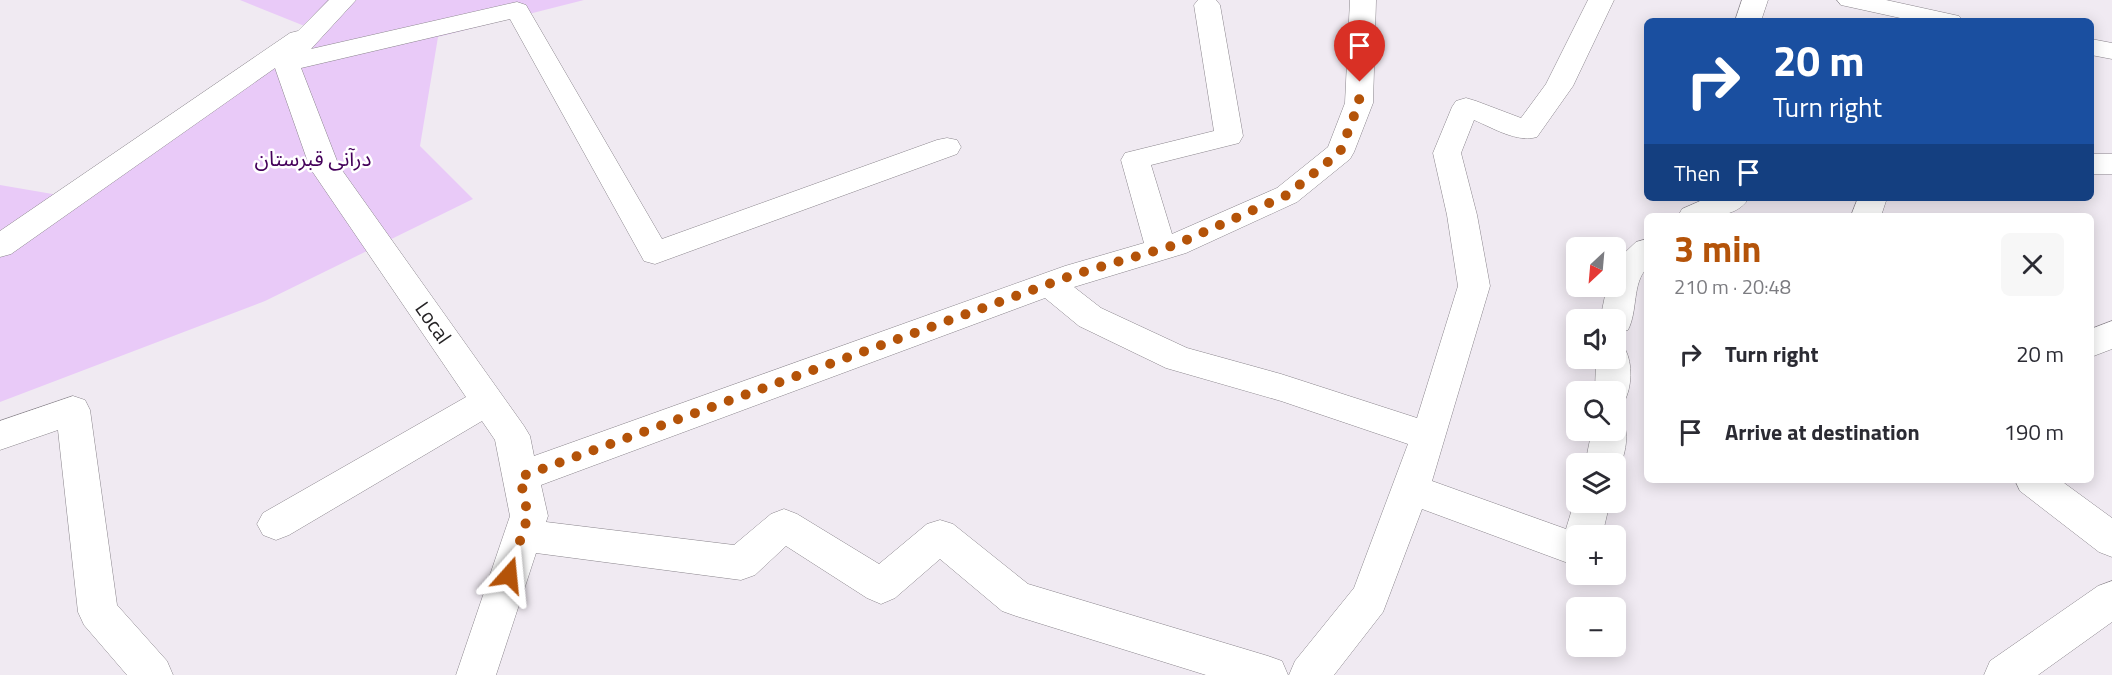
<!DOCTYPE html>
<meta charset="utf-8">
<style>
body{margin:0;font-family:"Titillium Web","Noto Sans Arabic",sans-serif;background:#f7f7f7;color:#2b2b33;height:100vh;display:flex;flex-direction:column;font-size:22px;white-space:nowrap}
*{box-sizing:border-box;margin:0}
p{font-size:20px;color:#7c7c81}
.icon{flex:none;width:33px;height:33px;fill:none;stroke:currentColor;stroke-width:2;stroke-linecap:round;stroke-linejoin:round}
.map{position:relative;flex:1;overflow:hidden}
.details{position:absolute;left:1644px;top:213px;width:450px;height:270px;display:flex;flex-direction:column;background:#fff;border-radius:9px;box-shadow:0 3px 15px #0003}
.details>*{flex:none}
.banner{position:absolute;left:1644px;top:18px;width:450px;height:183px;border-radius:9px;box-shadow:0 3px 15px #0003;background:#1a4fa0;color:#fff;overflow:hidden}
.needle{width:39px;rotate:206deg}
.buttons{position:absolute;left:1566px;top:237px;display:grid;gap:12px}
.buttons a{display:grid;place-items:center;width:60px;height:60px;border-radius:9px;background:#fff;box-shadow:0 3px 15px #0003;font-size:30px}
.pin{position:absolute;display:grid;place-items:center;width:51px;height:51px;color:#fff;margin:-62px -26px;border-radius:50% 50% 50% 0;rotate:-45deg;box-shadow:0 0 6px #0007}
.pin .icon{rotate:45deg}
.me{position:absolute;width:66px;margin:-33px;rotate:18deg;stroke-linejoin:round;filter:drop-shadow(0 0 4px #0008)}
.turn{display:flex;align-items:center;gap:21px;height:126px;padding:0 30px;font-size:27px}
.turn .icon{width:78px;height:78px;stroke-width:2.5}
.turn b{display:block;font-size:42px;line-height:51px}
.then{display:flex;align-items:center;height:57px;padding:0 30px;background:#0003;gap:12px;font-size:22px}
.round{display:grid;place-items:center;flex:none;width:63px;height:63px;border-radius:9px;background:#f7f7f7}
.headline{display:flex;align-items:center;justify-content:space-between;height:102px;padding:0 30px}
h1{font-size:36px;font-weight:700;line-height:45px;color:#b45309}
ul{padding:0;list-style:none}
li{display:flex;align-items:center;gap:18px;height:78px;padding:0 30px}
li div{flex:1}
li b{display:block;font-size:22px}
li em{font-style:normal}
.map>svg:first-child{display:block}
.green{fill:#e9caf8}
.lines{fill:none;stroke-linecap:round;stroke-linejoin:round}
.minor-casing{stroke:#8a858c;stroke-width:1}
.minor{fill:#fff;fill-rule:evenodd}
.route{stroke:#b45309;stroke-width:10;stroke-dasharray:0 18}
.labels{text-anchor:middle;stroke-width:5;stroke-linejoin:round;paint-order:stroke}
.park-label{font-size:21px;fill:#44005a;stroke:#fff}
.street-label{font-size:21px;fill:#262426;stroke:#fff}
</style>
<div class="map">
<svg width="2112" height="675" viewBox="0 0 2112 675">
<rect width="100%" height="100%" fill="#f0eaf2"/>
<path class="green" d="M 240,0 L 584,0 L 438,37 L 420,146 L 473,199 L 265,301 L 0,402 L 0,185 L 70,197 L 312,29 Z"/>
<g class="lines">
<defs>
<path id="minor" d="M 329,0 L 356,0 L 311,49 L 517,2 L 526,5 L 662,239 L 937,140 L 947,138 L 957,140 L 961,147 L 957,154 L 655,264 L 644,261 L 510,19 L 301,68 L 339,166 L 524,426 L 530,436 L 534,456 L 1065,266 L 1144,243 L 1121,160 L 1125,153 L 1214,131 L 1194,5 L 1198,0 L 1216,0 L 1220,5 L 1243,136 L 1239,143 L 1151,165 L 1172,234 L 1277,188 L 1328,147 L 1345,103 L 1350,0 L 1376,0 L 1373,103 L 1354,152 L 1350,159 L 1297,202 L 1186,253 L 1074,287 L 1101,308 L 1187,348 L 1281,374 L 1417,418 L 1458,286 L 1447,215 L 1433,153 L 1452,107 L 1456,101 L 1466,98 L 1476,101 L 1521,118 L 1546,84 L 1588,0 L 1614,0 L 1573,86 L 1537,137 C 1517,143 1493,128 1474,120 L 1461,153 L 1477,215 L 1490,286 L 1432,481 L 1566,529 L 1576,496 L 1576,502 L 1610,502 L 1602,536 L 1576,536 L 1576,566 L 1422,509 L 1383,612 L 1334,675 L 1289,675 L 1295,661 L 1354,588 L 1408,444 L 1281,401 L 1166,368 L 1079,326 L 1045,298 L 541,485 L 548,516 L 546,522 L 734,545 L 771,514 L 784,509 L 797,514 L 879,564 L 927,524 L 940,520 L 953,524 L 1028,584 L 1268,656 L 1282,661 L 1288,675 L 1206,675 L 1016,616 L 1002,611 L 940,559 L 895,598 L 881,604 L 867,598 L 786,546 L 755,575 L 741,580 L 536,553 L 496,675 L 456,675 L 510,516 L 495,440 L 482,421 L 289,535 L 276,540 L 263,535 L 257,524 L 263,513 L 466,397 L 310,168 L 275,68 L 11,254 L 0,257 L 0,231 L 290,33 L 298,31 Z
M 1742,0 L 1768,0 L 1761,21 L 1735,21 Z
M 1837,0 L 1886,0 L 1959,16 L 1963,21 L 1914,21 L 1841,5 Z
M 2091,39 L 2112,43 L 2112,59 L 2091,55 Z
M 2091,154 L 2112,154 L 2112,174 L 2091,174 Z
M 1707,198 L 1749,198 C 1735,221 1701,216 1678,216 L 1682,209 Z
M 1858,198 L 1884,198 L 1886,201 L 1881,216 L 1851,216 Z
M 1647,239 L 1647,268 C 1632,283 1638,311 1628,330 L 1616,333 L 1616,320 L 1600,320 L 1607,286 L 1616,286 L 1616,261 L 1636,242 Z
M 2112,321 L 2112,349 L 2091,357 L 2091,329 Z
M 1616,346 L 1625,349 C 1633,364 1632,387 1624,402 L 1616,404 L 1616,392 L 1595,392 L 1596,358 L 1616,358 Z
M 73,396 L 85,400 L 90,410 L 117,605 L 167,661 L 173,675 L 127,675 L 84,625 L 78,612 L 58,430 L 0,450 L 0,421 Z
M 1616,417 L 1622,420 C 1631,436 1624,459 1616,475 L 1616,464 L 1585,464 L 1592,430 L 1616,430 Z
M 2015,480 L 2060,480 L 2112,518 L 2112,557 L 2099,552 L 2020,491 Z
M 2112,581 L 2112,622 L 2038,675 L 1984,675 L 1990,661 L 2098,586 Z"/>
</defs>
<use href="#minor" class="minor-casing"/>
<use href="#minor" class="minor"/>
</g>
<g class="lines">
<path class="route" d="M 509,575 L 528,516 L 520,477 L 1076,274 L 1175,245 L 1287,195 L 1340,152 L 1359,103 L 1360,82"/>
</g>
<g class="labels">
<g class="park-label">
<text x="313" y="166">درآنی قبرستان</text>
</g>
<g class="street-label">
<text transform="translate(433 323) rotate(55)" y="7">Local</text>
</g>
</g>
</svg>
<div class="buttons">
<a><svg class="needle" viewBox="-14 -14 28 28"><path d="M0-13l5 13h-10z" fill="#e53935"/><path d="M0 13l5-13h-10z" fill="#7c7c81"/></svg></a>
<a><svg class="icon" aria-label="sound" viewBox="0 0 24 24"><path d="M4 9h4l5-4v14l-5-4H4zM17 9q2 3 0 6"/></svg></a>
<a><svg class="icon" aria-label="search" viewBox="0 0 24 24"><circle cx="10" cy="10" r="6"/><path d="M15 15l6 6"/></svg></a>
<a><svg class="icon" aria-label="layers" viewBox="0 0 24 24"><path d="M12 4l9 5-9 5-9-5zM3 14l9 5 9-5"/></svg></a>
<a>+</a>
<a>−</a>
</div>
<div class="pin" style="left:1360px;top:82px;background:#d93025"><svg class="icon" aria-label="arrive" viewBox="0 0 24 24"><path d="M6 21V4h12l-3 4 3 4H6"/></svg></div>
<svg class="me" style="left:509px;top:575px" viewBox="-20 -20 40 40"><path d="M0-17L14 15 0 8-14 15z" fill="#b45309" stroke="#fff" stroke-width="4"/></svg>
<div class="banner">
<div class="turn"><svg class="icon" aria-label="right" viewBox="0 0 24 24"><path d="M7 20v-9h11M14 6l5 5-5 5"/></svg><div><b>20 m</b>Turn right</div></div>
<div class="then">Then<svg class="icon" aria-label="arrive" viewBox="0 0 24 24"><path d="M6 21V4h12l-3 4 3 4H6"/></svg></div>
</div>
<section class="details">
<div class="headline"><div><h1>3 min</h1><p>210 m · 20:48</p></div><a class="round"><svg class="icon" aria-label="close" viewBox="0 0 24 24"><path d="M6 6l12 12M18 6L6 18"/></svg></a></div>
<ul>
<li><svg class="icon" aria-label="right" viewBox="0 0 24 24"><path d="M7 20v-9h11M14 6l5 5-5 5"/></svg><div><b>Turn right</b></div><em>20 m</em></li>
<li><svg class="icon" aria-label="arrive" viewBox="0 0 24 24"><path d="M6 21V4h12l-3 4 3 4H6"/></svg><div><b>Arrive at destination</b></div><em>190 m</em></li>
</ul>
</section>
</div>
